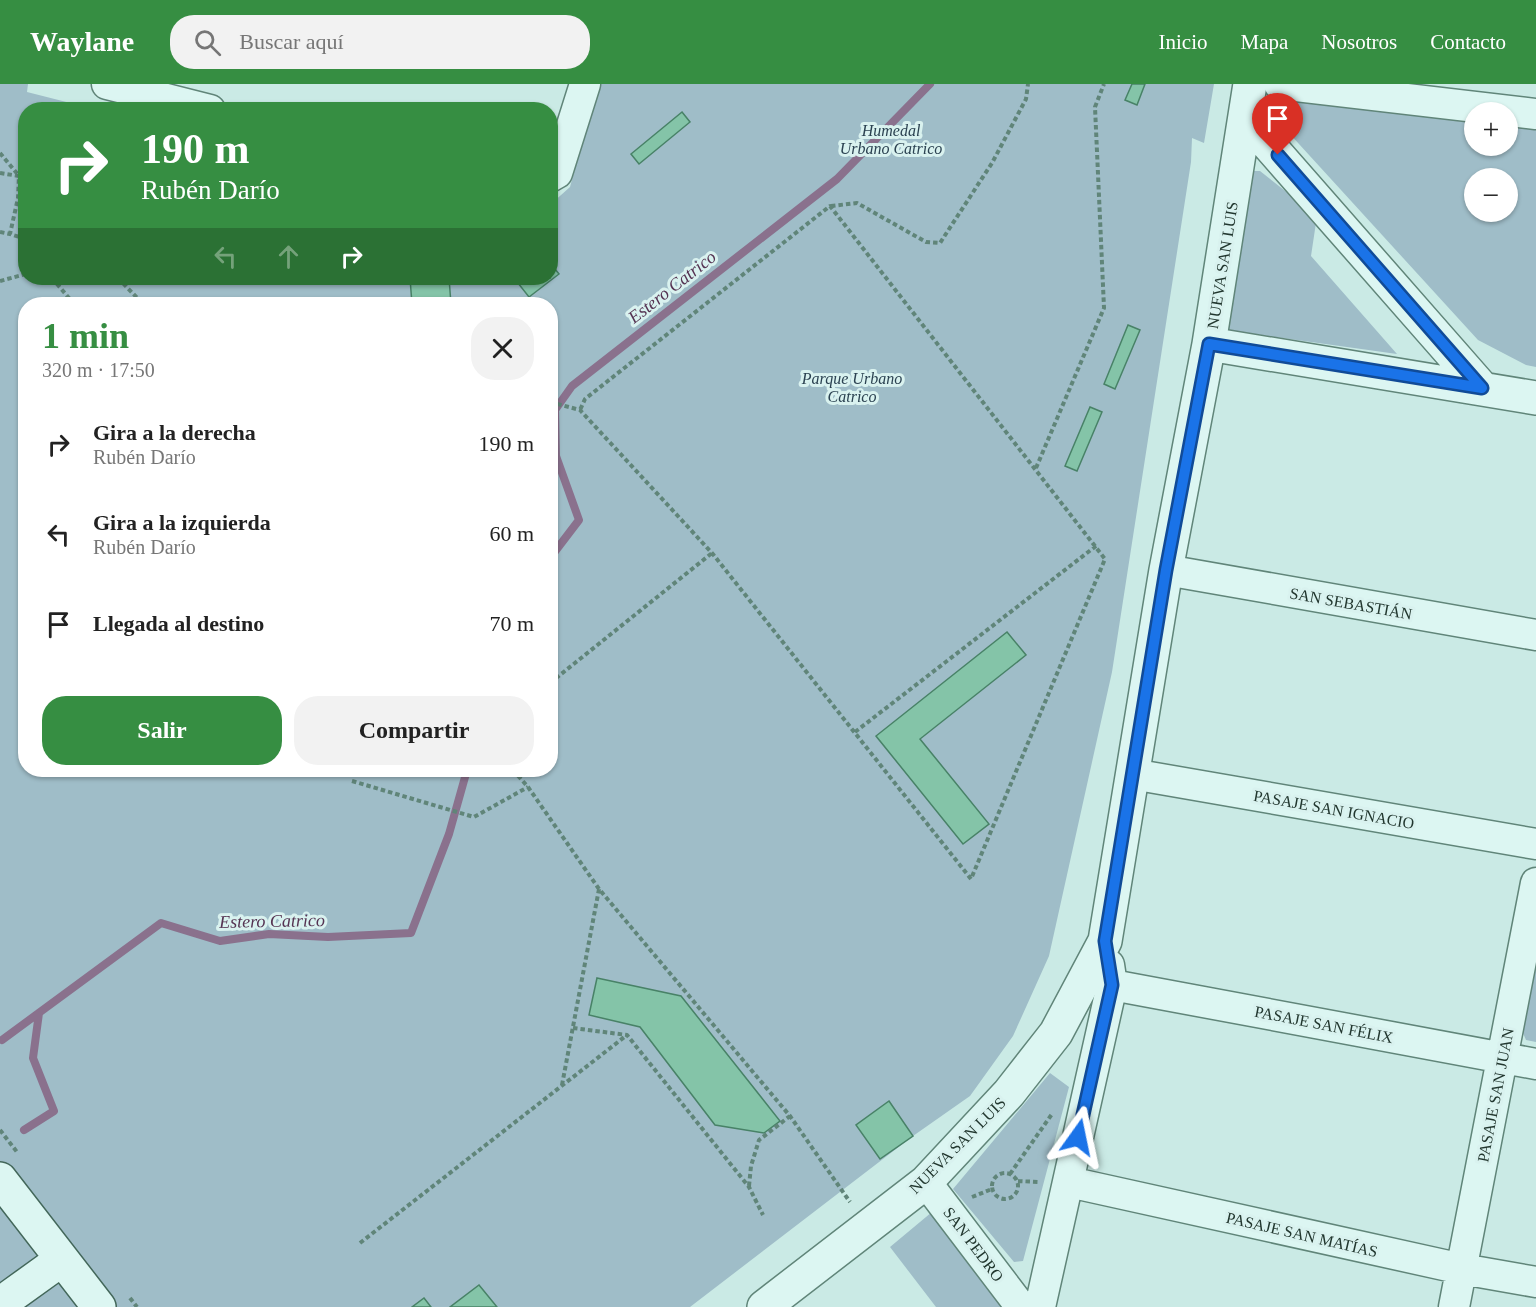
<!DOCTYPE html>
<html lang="es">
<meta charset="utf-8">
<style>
body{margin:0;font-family:Georgia,serif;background:#f2f2f2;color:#222;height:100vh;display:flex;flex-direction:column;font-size:22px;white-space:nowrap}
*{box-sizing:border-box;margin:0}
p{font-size:20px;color:#767676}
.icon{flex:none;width:33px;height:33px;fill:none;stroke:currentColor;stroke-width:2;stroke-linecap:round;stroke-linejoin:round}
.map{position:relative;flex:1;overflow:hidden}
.drawer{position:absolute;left:18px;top:213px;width:540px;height:480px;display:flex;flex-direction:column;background:#fff;border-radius:24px;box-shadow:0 2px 4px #0004}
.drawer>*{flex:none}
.hud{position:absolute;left:18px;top:18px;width:540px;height:183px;border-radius:24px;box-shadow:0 2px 4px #0004;background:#368e42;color:#fff;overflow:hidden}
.fabs{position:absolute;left:1464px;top:18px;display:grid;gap:12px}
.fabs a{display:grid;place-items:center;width:54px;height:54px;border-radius:50%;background:#fff;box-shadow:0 2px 4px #0004;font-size:30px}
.pin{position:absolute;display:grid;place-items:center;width:51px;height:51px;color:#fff;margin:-62px -26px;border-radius:50% 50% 50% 0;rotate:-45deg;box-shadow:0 0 6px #0007}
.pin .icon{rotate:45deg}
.me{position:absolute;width:66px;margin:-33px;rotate:12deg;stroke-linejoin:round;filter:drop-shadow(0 0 4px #0008)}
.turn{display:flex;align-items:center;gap:21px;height:126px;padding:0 24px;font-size:27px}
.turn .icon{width:78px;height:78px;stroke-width:2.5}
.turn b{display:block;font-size:42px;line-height:51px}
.lanes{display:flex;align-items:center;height:57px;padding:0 24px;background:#0003;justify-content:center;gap:30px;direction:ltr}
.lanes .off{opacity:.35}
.round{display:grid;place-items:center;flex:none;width:63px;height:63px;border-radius:24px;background:#f2f2f2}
.overview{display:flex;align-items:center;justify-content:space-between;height:102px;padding:0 24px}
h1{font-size:36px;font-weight:700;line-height:45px;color:#368e42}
.action{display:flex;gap:12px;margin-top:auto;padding:12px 24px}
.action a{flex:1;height:69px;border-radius:24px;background:#368e42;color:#fff;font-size:24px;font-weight:700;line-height:69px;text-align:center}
.action a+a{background:#f2f2f2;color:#222}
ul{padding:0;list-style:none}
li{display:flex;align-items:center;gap:18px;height:90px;padding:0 24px}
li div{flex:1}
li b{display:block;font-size:22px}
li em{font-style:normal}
header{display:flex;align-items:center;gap:36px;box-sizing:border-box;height:84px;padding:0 30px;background:#368e42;color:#fff}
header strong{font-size:28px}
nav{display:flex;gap:33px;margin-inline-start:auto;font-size:21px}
.search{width:420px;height:54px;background:#f2f2f2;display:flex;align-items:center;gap:15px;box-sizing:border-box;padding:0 21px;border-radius:24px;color:#767676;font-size:22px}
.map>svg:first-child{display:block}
.green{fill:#9fbdc8;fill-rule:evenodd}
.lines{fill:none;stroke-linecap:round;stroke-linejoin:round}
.stream{stroke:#8a718d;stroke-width:8}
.building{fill:#84c4a8;stroke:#488267;stroke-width:1.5}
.minor-casing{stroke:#608579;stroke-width:33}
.tertiary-casing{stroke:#608579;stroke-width:36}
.secondary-casing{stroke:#43675a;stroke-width:36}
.path{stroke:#608579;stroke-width:4;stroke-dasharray:4.5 3;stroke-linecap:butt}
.minor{stroke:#dcf6f2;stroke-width:30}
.tertiary{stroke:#dcf6f2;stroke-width:33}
.secondary{stroke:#dcf6f2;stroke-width:33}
.route-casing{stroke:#114b97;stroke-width:15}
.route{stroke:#1a73e8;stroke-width:10}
.labels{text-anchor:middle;stroke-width:6;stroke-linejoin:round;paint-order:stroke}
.park-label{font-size:16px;font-style:italic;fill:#2b4251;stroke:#d9f2ef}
.street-label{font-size:16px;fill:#22372f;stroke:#d9f2ef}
.water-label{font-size:18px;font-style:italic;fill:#553352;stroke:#d9f2ef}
</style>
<header>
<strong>Waylane</strong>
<div class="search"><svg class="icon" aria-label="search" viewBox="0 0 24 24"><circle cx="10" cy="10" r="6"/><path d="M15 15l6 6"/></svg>Buscar aquí</div>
<nav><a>Inicio</a><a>Mapa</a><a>Nosotros</a><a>Contacto</a></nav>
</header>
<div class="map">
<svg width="1536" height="1223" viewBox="0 0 1536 1223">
<rect width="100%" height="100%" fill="#caeae5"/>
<path class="green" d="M 0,0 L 28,0 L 27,8 L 94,25 L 26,26 L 26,194 L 550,194 L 551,120 L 570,103 L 598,0 L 1214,0 L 1204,59 L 1192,54 L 1191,78 L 1112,588 L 1049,872 L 1013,952 L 970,1012 L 913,1052 L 690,1223 L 0,1223 ZM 26,220 L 550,220 L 550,686 L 26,686 Z
M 1274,11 L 1474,36 L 1474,62 L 1508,62 L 1508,40 L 1536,44 L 1536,283 L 1526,281 L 1478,256 L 1267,25 ZM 1474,94 L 1508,94 L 1508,128 L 1474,128 Z
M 1249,87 L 1260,87 L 1317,132 L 1311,172 L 1397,270 L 1226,246 Z
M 1536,854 L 1536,958 L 1526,956 L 1520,942 Z
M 1050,989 L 1069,1003 L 1023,1177 L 1014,1178 L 953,1105 Z
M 932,1128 L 1007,1223 L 936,1223 L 890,1163 Z"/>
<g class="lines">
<path class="stream" d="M 550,474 L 579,436 L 556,372 L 555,326 L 572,302 L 837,95 L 930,0
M 2,956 L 161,839 L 220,857 L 269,850 L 328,853 L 411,849 L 449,750 L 467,686
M 24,1046 L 54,1027 L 33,974 L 39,929"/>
</g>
<path class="building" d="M 1132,0 L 1145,0 L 1137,21 L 1125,16 Z
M 682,28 L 690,38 L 639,80 L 631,70 Z
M 550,179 L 559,190 L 529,213 L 514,194 L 550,194 Z
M 155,194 L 177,194 L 175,200 Z
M 410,194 L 449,194 L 451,220 L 412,220 Z
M 1128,241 L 1140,246 L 1115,305 L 1104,300 Z
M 1090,323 L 1102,328 L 1077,387 L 1065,382 Z
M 1007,548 L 1026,571 L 920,655 L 989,740 L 963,760 L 876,652 Z
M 597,894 L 681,912 L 780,1037 L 764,1049 L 715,1041 L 640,943 L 589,931 Z
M 889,1017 L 913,1052 L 880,1075 L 856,1041 Z
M 479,1201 L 497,1223 L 450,1223 Z
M 424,1214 L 431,1223 L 412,1223 Z"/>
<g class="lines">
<defs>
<path id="minor" d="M 107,0 L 210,26
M 1279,0 L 1536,30
M 550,93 L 557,89 L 585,0
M 1166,486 L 1536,551
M 1132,690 L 1536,760
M 1112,901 L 1536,980
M 926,1098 L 1021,1223
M 1069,1098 L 1462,1185 L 1536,1198
M 1040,1223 L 1112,901 L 1109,881
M 1454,1223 L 1536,799"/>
<path id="tertiary" d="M 1246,35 L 1482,304
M 1209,260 L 1536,314
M 764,1223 L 926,1098 L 1009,1009 L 1056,949 L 1105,857 L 1166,486 L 1209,260 L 1250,0"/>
<path id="secondary" d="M 0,1095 L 99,1223
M 11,1212 L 61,1176"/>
</defs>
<use href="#minor" class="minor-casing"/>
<use href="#tertiary" class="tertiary-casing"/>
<use href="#secondary" class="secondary-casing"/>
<path class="path" d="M 0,69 L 19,92
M 0,89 L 19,92 L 18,114 L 10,150 L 26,155
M 831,122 L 857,119 L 926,158 L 940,159 L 992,79 L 1026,15 L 1028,0
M 0,148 L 10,150
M 52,194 L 74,220
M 118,194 L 143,220
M 0,197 L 26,190
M 550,318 L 580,326 L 712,469 L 971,795 L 1105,475 L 830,122 L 585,315 L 580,326
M 1036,384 L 1104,224 L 1095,23 L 1104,0
M 550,599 L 712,469
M 855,648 L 1096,462
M 513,686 L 528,703 L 599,805 L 790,1032 L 850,1118
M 352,697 L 474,733 L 528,703
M 573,944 L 627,951 L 749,1103 L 763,1131
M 562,1001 L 599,805
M 0,1046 L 17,1068
M992 1102a13 13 0 1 1 26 0a13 13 0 1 1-26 0Z
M 1010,1090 L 1052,1030
M 1018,1097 L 1038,1098
M 749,1102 L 751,1082 L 759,1056 L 790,1032
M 972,1113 L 992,1105
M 360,1159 L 627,951
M 130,1214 L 137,1223"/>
<use href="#minor" class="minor"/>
<use href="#tertiary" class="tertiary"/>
<use href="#secondary" class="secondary"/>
</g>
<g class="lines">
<defs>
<path id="route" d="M 1078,1053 L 1112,901 L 1105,857 L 1166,486 L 1209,260 L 1482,304 L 1278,71"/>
</defs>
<use href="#route" class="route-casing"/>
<use href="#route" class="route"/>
</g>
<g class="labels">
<g class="park-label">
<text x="891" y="52">Humedal<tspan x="891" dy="18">Urbano Catrico</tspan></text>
<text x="852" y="300">Parque Urbano<tspan x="852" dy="18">Catrico</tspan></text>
</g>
<g class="street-label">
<text transform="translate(1222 181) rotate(-81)" y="6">NUEVA SAN LUIS</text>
<text transform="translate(1351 519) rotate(10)" y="6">SAN SEBASTIÁN</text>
<text transform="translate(1334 725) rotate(10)" y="6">PASAJE SAN IGNACIO</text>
<text transform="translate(1324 940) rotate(11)" y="6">PASAJE SAN FÉLIX</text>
<text transform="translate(1495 1011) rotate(-79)" y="6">PASAJE SAN JUAN</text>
<text transform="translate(957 1061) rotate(-45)" y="6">NUEVA SAN LUIS</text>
<text transform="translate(1302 1150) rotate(13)" y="6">PASAJE SAN MATÍAS</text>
<text transform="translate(974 1160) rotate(53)" y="6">SAN PEDRO</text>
</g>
<g class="water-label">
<text transform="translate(672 203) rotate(-38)" y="6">Estero Catrico</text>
<text transform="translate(272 837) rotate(-1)" y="6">Estero Catrico</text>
</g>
</g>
</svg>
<div class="fabs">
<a>+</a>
<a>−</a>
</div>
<div class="pin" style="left:1278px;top:71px;background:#d93025"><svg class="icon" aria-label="arrive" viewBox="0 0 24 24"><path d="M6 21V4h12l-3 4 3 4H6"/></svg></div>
<svg class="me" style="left:1078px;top:1053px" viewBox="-20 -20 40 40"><path d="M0-17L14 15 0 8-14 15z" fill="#1a73e8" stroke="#fff" stroke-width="4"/></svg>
<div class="hud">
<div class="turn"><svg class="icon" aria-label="right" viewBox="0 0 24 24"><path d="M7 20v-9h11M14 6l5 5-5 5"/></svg><div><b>190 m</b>Rubén Darío</div></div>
<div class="lanes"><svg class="icon off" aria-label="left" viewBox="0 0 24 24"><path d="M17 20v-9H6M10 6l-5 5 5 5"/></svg><svg class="icon off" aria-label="ahead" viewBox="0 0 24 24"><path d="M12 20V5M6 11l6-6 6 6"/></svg><svg class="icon" aria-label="right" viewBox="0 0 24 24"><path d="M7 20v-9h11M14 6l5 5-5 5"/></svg></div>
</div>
<section class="drawer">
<div class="overview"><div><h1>1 min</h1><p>320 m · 17:50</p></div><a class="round"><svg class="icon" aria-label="close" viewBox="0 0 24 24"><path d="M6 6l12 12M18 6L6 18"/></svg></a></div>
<ul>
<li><svg class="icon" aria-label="right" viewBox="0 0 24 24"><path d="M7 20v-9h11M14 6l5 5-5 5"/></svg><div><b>Gira a la derecha</b><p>Rubén Darío</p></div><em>190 m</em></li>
<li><svg class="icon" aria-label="left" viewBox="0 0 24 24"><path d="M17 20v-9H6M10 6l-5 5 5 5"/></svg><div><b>Gira a la izquierda</b><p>Rubén Darío</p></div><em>60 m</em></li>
<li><svg class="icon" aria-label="arrive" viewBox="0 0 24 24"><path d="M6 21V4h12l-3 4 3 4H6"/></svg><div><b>Llegada al destino</b></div><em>70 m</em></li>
</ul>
<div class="action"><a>Salir</a><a>Compartir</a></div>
</section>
</div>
